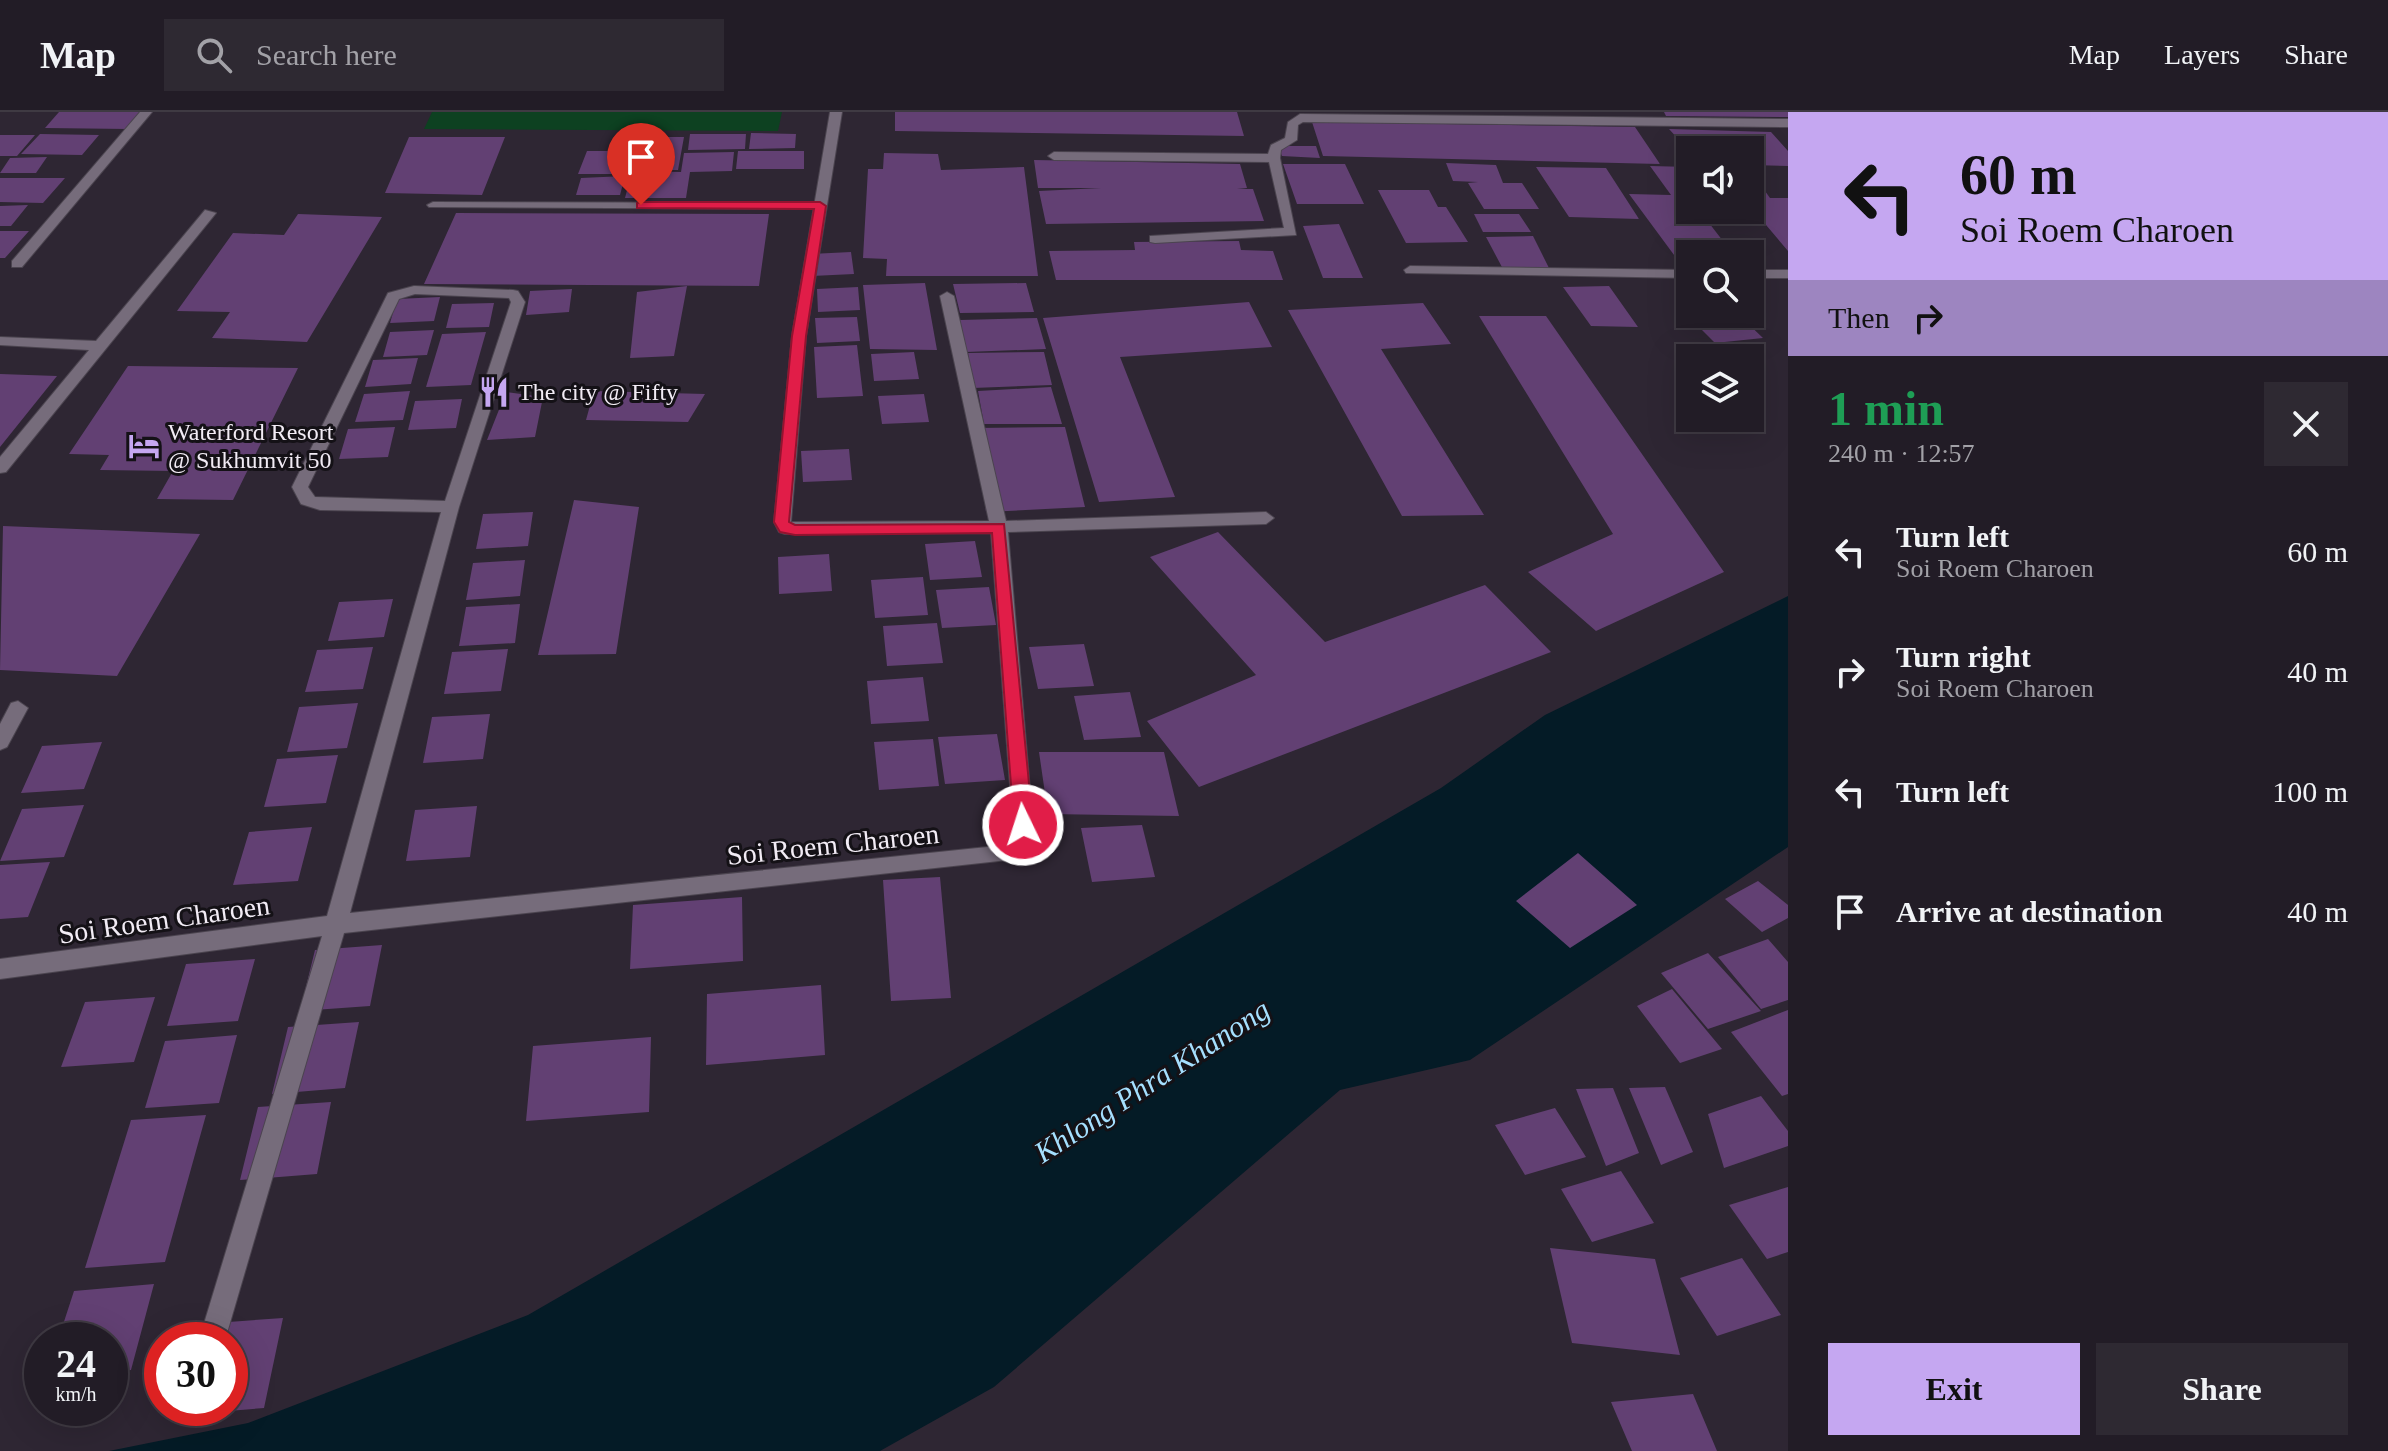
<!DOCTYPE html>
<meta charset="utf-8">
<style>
body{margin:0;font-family:Georgia,serif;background:#2e2932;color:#f1f3f6;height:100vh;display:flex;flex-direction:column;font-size:30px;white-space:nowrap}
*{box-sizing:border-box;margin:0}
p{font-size:26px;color:#a2a1a7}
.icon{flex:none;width:44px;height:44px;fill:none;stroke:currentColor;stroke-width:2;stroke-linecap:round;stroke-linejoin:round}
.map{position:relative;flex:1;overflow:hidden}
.side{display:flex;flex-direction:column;background:#221c26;width:600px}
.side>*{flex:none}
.guide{background:#c5a7f1;color:#111;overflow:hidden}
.controls{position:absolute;left:1676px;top:24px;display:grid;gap:16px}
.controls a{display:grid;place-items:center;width:88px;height:88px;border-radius:0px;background:#221c26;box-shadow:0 8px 32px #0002,0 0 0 2px #3f3a43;font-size:40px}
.speed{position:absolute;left:24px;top:1210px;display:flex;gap:16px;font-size:40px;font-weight:700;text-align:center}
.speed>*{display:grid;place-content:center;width:104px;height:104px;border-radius:50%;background:#221c26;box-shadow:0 8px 32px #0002,0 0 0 2px #3f3a43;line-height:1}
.speed small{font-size:20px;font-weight:400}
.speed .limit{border:12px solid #d22;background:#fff;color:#111}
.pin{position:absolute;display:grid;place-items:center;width:68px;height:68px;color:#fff;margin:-82px -34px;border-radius:50% 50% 50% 0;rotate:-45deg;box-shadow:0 0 8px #0007}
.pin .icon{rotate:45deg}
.me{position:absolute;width:88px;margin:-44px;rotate:356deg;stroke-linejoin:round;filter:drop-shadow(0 0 6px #0008)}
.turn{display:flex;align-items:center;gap:28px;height:168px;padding:0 40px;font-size:36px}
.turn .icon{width:104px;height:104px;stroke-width:2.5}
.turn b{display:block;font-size:56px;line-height:68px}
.then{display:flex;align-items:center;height:76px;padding:0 40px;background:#0003;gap:16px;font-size:30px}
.round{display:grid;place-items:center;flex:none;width:84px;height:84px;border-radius:0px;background:#2e2932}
.overview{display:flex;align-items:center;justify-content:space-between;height:136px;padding:0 40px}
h1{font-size:48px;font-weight:800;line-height:60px;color:#1e9e55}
.cta{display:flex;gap:16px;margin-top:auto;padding:16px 40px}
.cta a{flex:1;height:92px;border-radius:0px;background:#c5a7f1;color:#111;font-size:32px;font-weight:800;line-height:92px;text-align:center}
.cta a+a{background:#2e2932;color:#f1f3f6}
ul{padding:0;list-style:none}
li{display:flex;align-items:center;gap:24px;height:120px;padding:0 40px}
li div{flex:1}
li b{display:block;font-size:30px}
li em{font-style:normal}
header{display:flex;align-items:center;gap:48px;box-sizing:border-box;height:112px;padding:0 40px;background:#221c26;border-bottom:2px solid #3f3a43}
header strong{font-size:38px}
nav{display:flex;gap:44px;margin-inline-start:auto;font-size:28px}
.search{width:560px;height:72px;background:#2e2932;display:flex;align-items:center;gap:20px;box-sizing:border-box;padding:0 28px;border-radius:0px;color:#a2a1a7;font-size:30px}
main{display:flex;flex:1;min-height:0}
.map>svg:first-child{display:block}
.green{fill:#0d4121}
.water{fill:#041b26}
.building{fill:#624073}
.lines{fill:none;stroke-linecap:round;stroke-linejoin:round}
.lane-casing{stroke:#4b444f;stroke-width:2}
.street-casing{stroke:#4b444f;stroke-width:2}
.lane{fill:#766c7b;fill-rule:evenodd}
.street{fill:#766c7b;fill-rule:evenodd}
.route{fill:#e11d48;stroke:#92132f;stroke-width:2}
.labels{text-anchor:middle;stroke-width:6;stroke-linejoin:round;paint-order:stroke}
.far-poi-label{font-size:24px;fill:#f2ecf5;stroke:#141116;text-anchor:start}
.street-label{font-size:28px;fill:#f2ecf5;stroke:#141116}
.water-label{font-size:30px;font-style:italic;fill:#a5dffe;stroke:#141116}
</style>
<header>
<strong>Map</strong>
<div class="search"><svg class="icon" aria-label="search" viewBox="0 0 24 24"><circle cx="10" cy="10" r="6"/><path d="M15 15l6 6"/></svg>Search here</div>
<nav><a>Map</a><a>Layers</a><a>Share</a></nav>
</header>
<main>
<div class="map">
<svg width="1788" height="1339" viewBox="0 0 1788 1339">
<rect width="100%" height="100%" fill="#2e2633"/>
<path class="green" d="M 432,0 L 782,0 L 778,19 L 424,17 Z"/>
<path class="water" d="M 1788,484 L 1788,735 L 1470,948 L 1340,978 L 994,1275 L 880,1339 L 109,1339 L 248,1311 L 528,1203 L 1441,676 L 1545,603 Z"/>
<path class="building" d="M 59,0 L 145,0 L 128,17 L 45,16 Z
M 895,0 L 1237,0 L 1244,24 L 895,19 Z
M 1664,0 L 1788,0 L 1788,5 L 1666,4 Z
M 1312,10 L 1635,15 L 1660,52 L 1323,44 Z
M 1669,17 L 1771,20 L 1788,39 L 1788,54 L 1750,53 L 1750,38 L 1690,40 Z
M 751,21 L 796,22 L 795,36 L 749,37 Z
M 40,22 L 99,23 L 82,43 L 21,42 Z
M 690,22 L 746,22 L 745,37 L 688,38 Z
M 0,23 L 35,23 L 17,44 L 0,44 Z
M 409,25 L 505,25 L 482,83 L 385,81 Z
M 641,25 L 684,25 L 678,58 L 632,58 Z
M 1278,34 L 1316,34 L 1320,46 L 1282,44 Z
M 587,39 L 626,39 L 620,62 L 578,62 Z
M 738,39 L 804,39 L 804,57 L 736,57 Z
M 734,40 L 732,59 L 690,60 L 686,86 L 625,86 L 632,59 L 681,60 L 684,41 Z
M 884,41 L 938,42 L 941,58 L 1024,55 L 1038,164 L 886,164 L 887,147 L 863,146 L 868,57 L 883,57 Z
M 47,45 L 36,61 L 0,61 L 10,46 Z
M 1034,48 L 1240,52 L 1247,76 L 1237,77 L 1253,77 L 1264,109 L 1046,112 L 1039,79 L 1101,76 L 1038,76 Z
M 1446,51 L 1496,53 L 1503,71 L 1522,71 L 1539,97 L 1484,97 L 1468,71 L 1478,70 L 1453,69 Z
M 1283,52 L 1345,52 L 1364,92 L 1297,92 Z
M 1650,54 L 1690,55 L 1687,83 L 1690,98 L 1699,98 L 1733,142 L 1690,142 L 1690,147 L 1677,147 L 1629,82 L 1671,83 Z
M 1536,55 L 1606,56 L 1639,107 L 1569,105 Z
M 1750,58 L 1770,86 L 1788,86 L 1788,139 L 1750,94 L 1750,85 L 1762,84 L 1750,84 Z
M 625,64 L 620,83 L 576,83 L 581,66 Z
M 0,66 L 65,66 L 43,91 L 0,90 Z
M 1378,78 L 1429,78 L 1438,95 L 1446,95 L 1468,130 L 1406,131 Z
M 28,93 L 11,114 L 0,114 L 0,94 Z
M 456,101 L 769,102 L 759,174 L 424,172 Z
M 298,102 L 382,105 L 307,230 L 212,226 L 230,200 L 177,199 L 233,121 L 284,123 Z
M 1474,102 L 1519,102 L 1531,120 L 1483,120 Z
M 1339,112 L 1363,166 L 1323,166 L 1303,114 Z
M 0,119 L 29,119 L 5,146 L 0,146 Z
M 1533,124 L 1549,156 L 1503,157 L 1486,125 Z
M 1239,129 L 1241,138 L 1273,139 L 1283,168 L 1056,168 L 1049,139 L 1135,138 L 1134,130 Z
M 851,140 L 854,162 L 812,164 L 811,142 Z
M 925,171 L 937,238 L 870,237 L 863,173 Z
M 1026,171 L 1034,200 L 960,201 L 953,172 Z
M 687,174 L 674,244 L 630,246 L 637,180 Z
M 1609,174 L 1638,215 L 1591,214 L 1563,175 Z
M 858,175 L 860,198 L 818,200 L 817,177 Z
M 572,177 L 569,200 L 526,203 L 530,179 Z
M 440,185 L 434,209 L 390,211 L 397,187 Z
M 1249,190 L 1272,235 L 1120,245 L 1175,385 L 1099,390 L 1043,206 Z
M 494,191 L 489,215 L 446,216 L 452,192 Z
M 1423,191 L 1451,232 L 1381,237 L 1484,403 L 1402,404 L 1288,198 Z
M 1704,202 L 1738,202 L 1763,226 L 1715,231 L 1689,205 Z
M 1479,204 L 1546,204 L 1724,460 L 1596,519 L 1528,460 L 1613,422 Z
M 857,205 L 860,229 L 817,231 L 815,206 Z
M 1037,206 L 1046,237 L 966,240 L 960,208 Z
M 434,218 L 427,243 L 383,245 L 390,220 Z
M 486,220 L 471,273 L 426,275 L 442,222 Z
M 857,233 L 863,284 L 817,286 L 814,235 Z
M 914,240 L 919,267 L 874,269 L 871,242 Z
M 1044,240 L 1052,273 L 973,276 L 968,241 Z
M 418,246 L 411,272 L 365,275 L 373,248 Z
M 128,254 L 298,256 L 233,388 L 157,387 L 173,359 L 100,358 L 109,343 L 69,342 Z
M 0,262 L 57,264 L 0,335 Z
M 1051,275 L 1062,312 L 984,312 L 978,279 Z
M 410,279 L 403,308 L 355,310 L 364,282 Z
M 594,279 L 705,282 L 688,310 L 586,308 Z
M 506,280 L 543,285 L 535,325 L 487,328 Z
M 924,282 L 929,310 L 882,312 L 878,284 Z
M 462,287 L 456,316 L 408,318 L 415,289 Z
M 395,315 L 388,345 L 339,347 L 348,317 Z
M 1065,315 L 1085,395 L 986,400 L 976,316 Z
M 849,337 L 852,368 L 803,370 L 801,339 Z
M 574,388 L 639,395 L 616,542 L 538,543 Z
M 533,400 L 528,434 L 476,437 L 483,402 Z
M 3,414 L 200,422 L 117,564 L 0,558 Z
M 1218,420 L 1325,530 L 1485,473 L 1551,540 L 1199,675 L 1147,609 L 1256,563 L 1150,445 Z
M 975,429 L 982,465 L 930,468 L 925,432 Z
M 829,442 L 832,479 L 779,482 L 778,445 Z
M 525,448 L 520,484 L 466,488 L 473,451 Z
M 923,465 L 928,503 L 875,506 L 871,468 Z
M 989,475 L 996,513 L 942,516 L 936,478 Z
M 393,487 L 384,525 L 328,529 L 339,490 Z
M 520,492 L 515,531 L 459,534 L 466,495 Z
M 937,511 L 943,551 L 887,554 L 883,514 Z
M 1084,532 L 1094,574 L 1038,577 L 1029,535 Z
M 373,535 L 363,577 L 305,580 L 317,538 Z
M 508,537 L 501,579 L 444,582 L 452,540 Z
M 923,565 L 929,609 L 871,612 L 867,569 Z
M 1130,580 L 1141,625 L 1084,628 L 1074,584 Z
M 358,591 L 347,636 L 287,640 L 299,595 Z
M 490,602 L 483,647 L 423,651 L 432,605 Z
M 997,622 L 1005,668 L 945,672 L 938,625 Z
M 933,627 L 939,674 L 879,678 L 874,630 Z
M 102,630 L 84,677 L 21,681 L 42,634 Z
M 1039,640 L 1164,640 L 1179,704 L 1048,702 Z
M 338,643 L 326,691 L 264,695 L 277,647 Z
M 84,693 L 64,745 L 0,749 L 22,697 Z
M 477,694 L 470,745 L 406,749 L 415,698 Z
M 1142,713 L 1155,765 L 1092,770 L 1081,716 Z
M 312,715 L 298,769 L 233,773 L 249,720 Z
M 1578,741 L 1637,793 L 1570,836 L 1516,789 Z
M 50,750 L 28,805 L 0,807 L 0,753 Z
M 940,765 L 951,886 L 891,889 L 883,768 Z
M 1758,769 L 1788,793 L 1788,806 L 1762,820 L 1725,787 Z
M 742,785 L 743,849 L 630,857 L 633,793 Z
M 1768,827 L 1788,850 L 1788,888 L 1761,897 L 1718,845 Z
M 382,833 L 370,894 L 300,899 L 315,838 Z
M 1708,841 L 1761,899 L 1708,917 L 1661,861 Z
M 255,847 L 238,909 L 167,914 L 186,852 Z
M 821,873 L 825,943 L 706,953 L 707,882 Z
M 1672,877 L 1722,937 L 1680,951 L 1637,894 Z
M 155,885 L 134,950 L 61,955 L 85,890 Z
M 1788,898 L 1788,982 L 1782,984 L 1731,920 Z
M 359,910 L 345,976 L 272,982 L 288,915 Z
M 237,923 L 219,991 L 145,996 L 165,929 Z
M 651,925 L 649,1000 L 526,1009 L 533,934 Z
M 1665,975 L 1693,1040 L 1661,1053 L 1629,976 Z
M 1613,976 L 1639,1041 L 1606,1054 L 1576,977 Z
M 1761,984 L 1788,1019 L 1788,1034 L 1724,1056 L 1708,1002 Z
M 331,990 L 317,1062 L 240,1068 L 258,995 Z
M 1555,996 L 1586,1045 L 1525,1063 L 1495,1013 Z
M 206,1003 L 165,1150 L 85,1156 L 131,1008 Z
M 1621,1059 L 1654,1111 L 1592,1130 L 1561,1077 Z
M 1788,1075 L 1788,1140 L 1767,1147 L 1729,1093 Z
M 1550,1136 L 1655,1147 L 1680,1243 L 1572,1231 Z
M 1742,1146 L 1781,1203 L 1717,1224 L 1680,1166 Z
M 154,1172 L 131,1258 L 110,1260 L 110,1228 L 58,1228 L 74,1179 Z
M 283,1206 L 264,1296 L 179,1303 L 180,1296 L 230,1296 L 230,1228 L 197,1228 L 201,1212 Z
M 1693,1282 L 1717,1339 L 1632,1339 L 1611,1290 Z"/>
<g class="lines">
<defs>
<path id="lane" d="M 433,90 L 820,91 L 826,94 L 820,97 L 429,95 L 427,93 Z
M 1410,154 L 1690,158 L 1690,166 L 1406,161 L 1404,158 Z
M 1750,158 L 1788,158 L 1788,166 L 1750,166 Z"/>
<path id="street" d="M 140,0 L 152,0 L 22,155 L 12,155 L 12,149 Z
M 830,0 L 842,0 L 806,224 L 791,410 L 989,409 L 940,184 L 947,180 L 954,184 L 1006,409 L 1266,400 L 1274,406 L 1266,412 L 1008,420 L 1033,713 L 1024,737 L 1008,748 L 344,821 L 225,1228 L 199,1228 L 322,824 L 0,867 L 0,847 L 327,804 L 441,400 L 320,398 L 301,392 L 292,375 L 388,181 L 414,174 L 513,178 L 518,179 L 525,190 L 459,395 L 350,801 L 997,734 L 1008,726 L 1013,713 L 991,421 L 785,422 L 779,420 L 774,410 L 792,224 ZM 415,182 L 509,186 L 511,190 L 445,389 L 315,385 L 308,375 L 399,187 Z
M 1300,2 L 1788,7 L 1788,15 L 1303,10 L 1298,13 L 1297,28 L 1281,38 L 1280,46 L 1296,123 L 1155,131 L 1150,130 L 1150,124 L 1284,116 L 1269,50 L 1054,48 L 1048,44 L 1054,40 L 1268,42 L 1271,33 L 1285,26 L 1288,10 Z
M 205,98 L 216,101 L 6,360 L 0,361 L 0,345 L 89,238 L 0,233 L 0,225 L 96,229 Z
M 18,589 L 28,596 L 7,635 L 0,638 L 0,612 L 11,591 Z"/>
</defs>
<use href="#lane" class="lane-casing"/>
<use href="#street" class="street-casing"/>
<use href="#lane" class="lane"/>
<use href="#street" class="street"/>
</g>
<path class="route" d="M 641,90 L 820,90 L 826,94 L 806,224 L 789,410 L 795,413 L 1004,412 L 1033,713 L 1030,719 L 1023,721 L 1014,713 L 992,421 L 795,423 L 780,420 L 774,410 L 792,224 L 814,97 L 637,96 L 637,91 Z"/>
<defs>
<symbol id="restaurant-bare" viewBox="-9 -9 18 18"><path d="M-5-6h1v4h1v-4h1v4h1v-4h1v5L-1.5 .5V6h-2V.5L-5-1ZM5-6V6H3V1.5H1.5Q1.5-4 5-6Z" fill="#c5a7f1" stroke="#141116" stroke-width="2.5" paint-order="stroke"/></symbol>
<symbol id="hotel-bare" viewBox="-9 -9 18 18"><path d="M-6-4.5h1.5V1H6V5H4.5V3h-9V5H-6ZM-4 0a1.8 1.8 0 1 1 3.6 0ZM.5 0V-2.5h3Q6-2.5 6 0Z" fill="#c5a7f1" stroke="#141116" stroke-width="2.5" paint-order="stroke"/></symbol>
</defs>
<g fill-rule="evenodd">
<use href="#restaurant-bare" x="472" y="258" width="44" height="44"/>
<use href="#hotel-bare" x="122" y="312" width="44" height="44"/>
</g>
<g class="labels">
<g class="far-poi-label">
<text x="518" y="288">The city @ Fifty</text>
<text x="168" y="328">Waterford Resort<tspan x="168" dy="28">@ Sukhumvit 50</tspan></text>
</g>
<g class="street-label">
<text transform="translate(833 732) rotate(-6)" y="10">Soi Roem Charoen</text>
<text transform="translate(164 807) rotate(-8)" y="10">Soi Roem Charoen</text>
</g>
<g class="water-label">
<text transform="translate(1152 969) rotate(-33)" y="10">Khlong Phra Khanong</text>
</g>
</g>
</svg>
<div class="controls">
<a><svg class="icon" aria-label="sound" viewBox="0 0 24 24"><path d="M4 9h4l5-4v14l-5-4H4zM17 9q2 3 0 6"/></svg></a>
<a><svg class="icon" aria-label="search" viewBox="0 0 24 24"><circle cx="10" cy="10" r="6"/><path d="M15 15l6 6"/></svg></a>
<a><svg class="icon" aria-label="layers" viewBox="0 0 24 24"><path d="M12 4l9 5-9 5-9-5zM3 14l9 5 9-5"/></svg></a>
</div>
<div class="speed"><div>24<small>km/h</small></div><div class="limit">30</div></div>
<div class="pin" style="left:641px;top:93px;background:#d93025"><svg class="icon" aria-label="arrive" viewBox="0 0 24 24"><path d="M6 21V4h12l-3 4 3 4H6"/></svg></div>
<svg class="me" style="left:1023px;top:713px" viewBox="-20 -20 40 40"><circle r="17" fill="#e11d48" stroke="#fff" stroke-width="3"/><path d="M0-11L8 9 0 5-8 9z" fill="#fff"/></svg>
</div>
<section class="side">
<div class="guide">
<div class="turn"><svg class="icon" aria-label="left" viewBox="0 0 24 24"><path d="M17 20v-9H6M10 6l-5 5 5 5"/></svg><div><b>60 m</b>Soi Roem Charoen</div></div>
<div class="then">Then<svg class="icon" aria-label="right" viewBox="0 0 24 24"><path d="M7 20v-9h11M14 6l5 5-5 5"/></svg></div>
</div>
<div class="overview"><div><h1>1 min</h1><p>240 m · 12:57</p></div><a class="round"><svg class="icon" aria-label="close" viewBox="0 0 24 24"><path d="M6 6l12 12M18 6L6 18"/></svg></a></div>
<ul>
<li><svg class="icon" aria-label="left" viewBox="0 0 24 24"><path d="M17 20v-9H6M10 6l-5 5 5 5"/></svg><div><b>Turn left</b><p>Soi Roem Charoen</p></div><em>60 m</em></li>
<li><svg class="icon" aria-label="right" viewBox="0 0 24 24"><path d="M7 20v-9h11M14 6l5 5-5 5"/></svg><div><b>Turn right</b><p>Soi Roem Charoen</p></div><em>40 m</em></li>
<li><svg class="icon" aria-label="left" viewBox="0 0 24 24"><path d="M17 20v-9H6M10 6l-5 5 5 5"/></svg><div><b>Turn left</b></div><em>100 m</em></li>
<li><svg class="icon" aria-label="arrive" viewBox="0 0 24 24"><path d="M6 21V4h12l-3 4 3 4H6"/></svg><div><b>Arrive at destination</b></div><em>40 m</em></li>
</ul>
<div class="cta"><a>Exit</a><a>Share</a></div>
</section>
</main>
